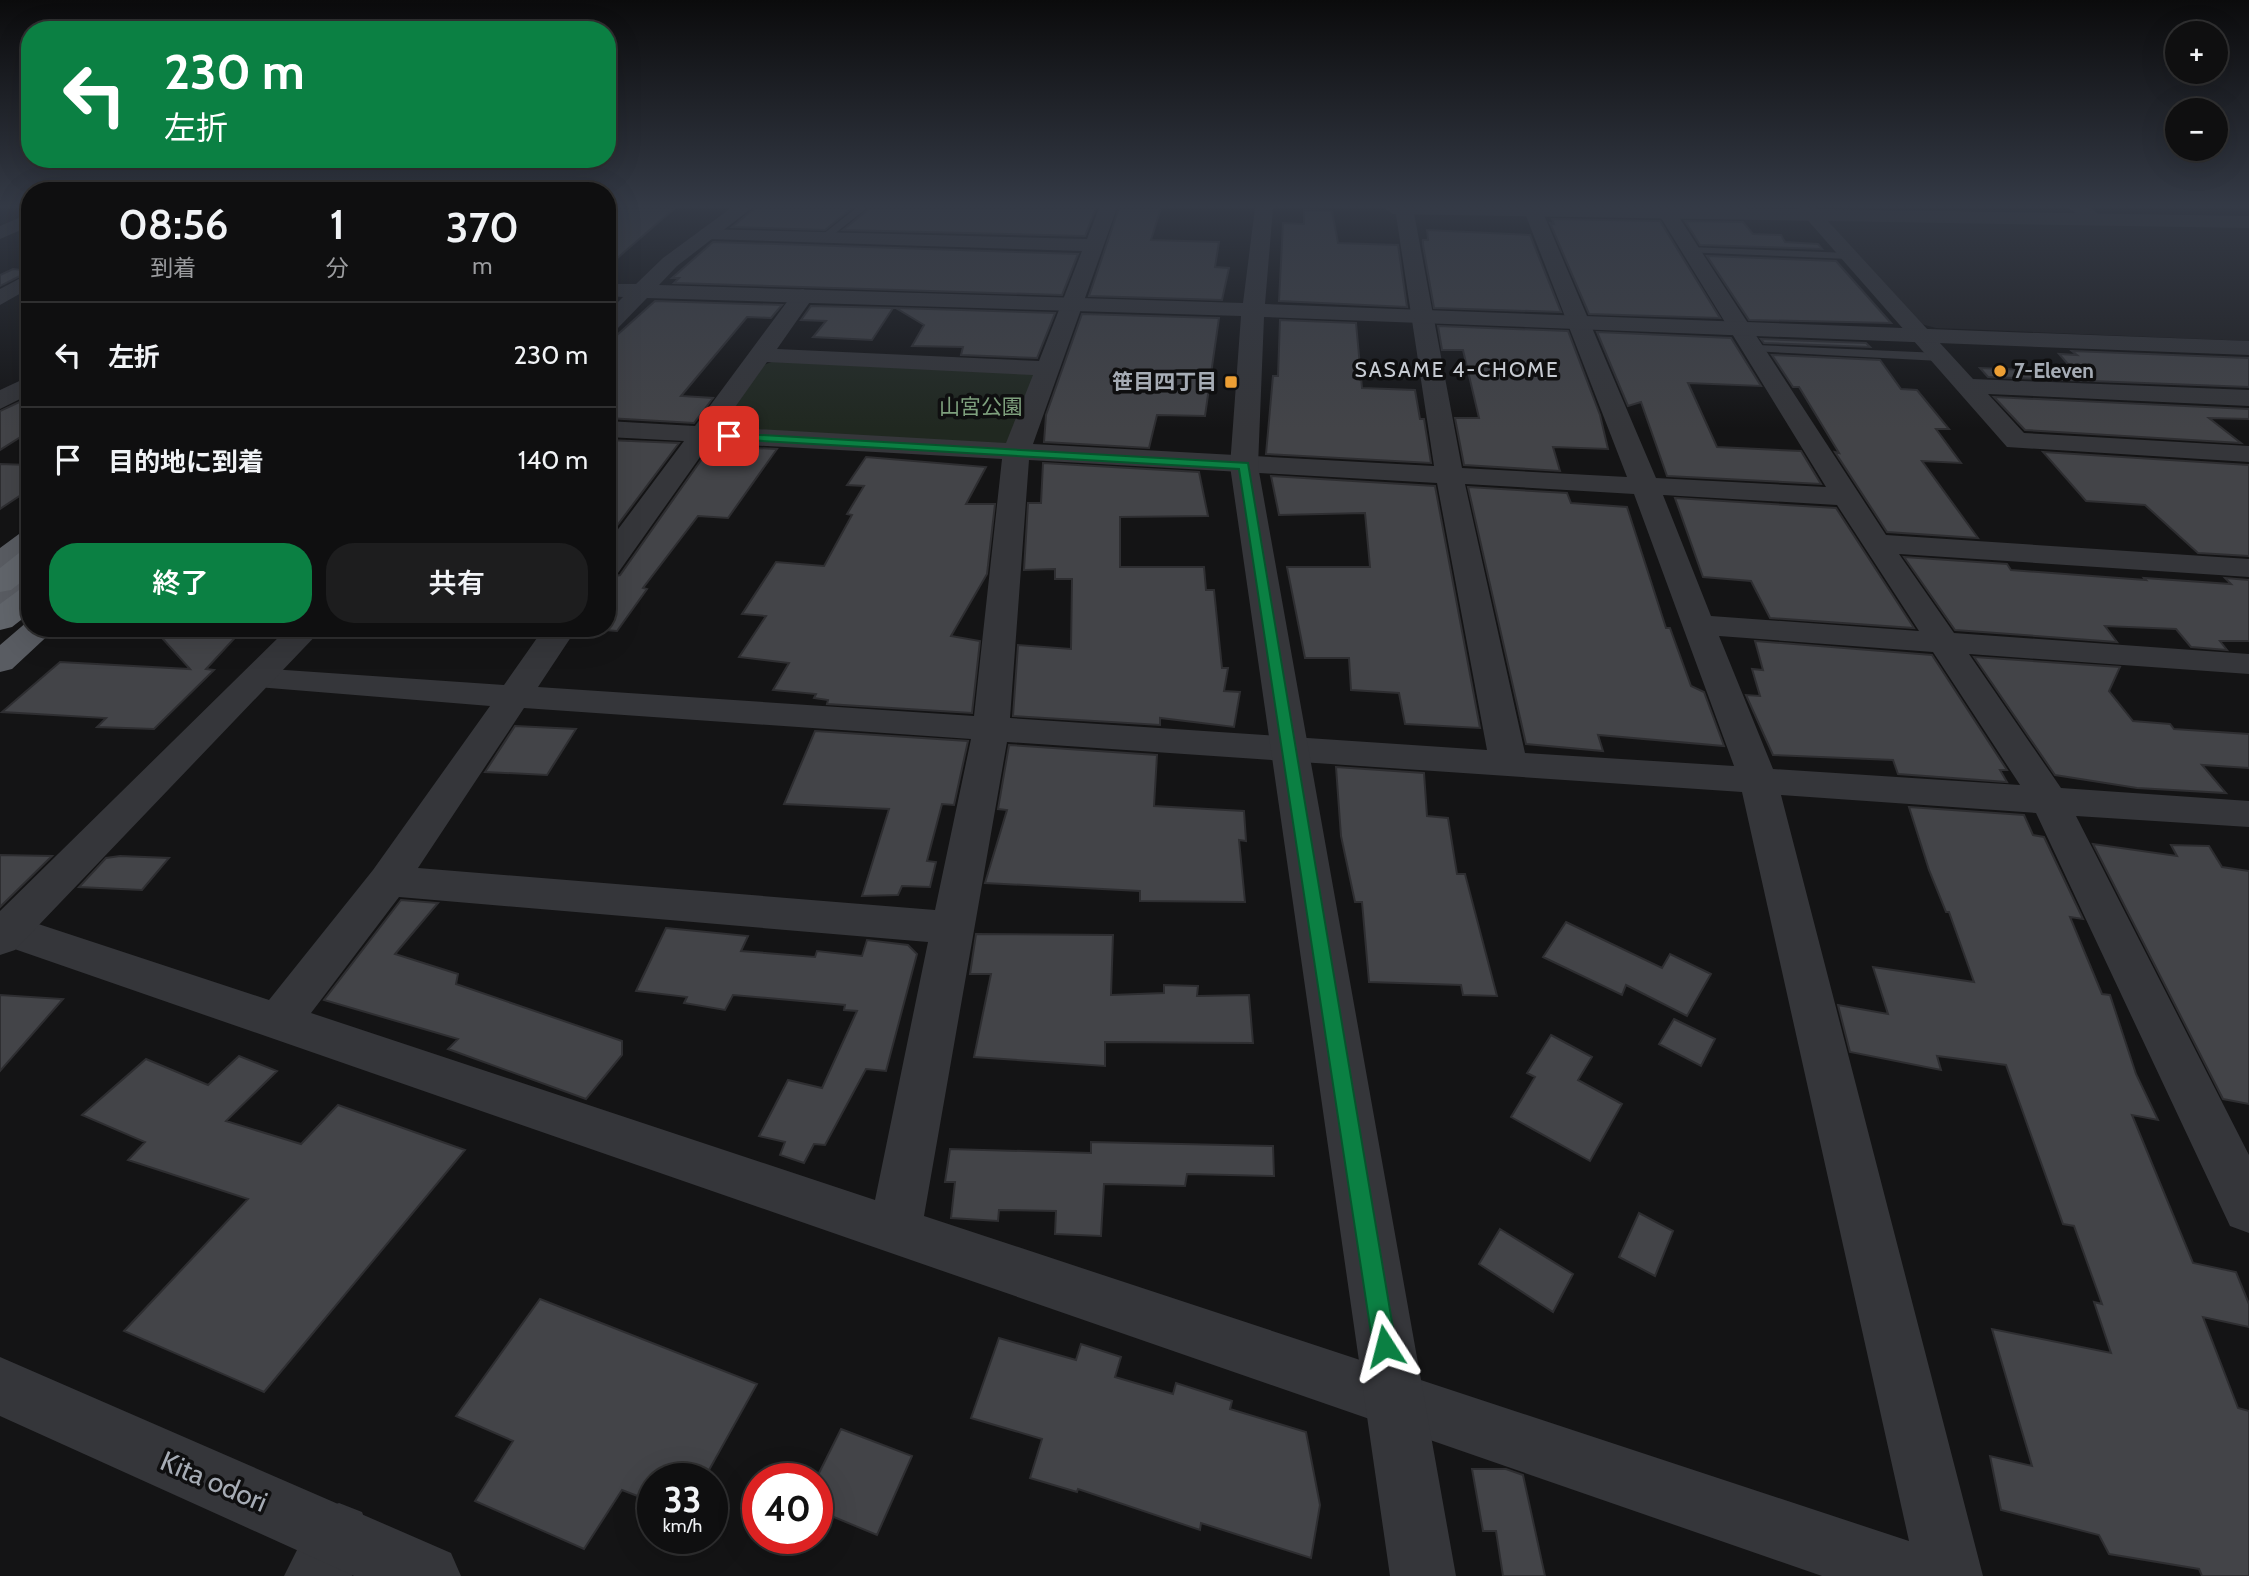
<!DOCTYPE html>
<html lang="ja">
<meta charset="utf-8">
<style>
body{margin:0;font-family:Cabin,"Noto Sans JP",sans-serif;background:#1d1d1e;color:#f1f3f6;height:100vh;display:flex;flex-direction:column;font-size:26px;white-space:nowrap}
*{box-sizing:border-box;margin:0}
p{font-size:23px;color:#9b9c9f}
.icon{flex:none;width:38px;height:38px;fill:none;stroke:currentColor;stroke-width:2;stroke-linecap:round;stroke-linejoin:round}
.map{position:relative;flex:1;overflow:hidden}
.details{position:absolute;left:21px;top:182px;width:595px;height:455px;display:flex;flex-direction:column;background:#0f0f10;border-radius:28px;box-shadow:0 7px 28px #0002,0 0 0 2px #2f2f30}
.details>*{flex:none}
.banner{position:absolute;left:21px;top:21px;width:595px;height:147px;border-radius:28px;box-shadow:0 7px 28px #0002,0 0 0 2px #2f2f30;background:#0b8043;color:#fff;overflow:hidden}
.buttons{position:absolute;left:2165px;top:21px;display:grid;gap:14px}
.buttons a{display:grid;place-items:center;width:63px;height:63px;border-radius:50%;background:#0f0f10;box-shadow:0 7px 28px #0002,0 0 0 2px #2f2f30;font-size:35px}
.speed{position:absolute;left:637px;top:1463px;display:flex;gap:14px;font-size:35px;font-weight:700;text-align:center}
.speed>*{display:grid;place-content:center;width:91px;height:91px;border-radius:50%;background:#0f0f10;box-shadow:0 7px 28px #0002,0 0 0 2px #2f2f30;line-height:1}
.speed small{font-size:18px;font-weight:400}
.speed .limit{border:10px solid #d22;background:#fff;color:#111}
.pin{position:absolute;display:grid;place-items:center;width:60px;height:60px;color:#fff;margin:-30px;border-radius:14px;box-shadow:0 4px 10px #0006}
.me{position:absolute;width:77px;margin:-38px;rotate:351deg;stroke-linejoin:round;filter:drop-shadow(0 0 5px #0008)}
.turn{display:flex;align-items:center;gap:24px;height:147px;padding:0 28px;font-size:32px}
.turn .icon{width:91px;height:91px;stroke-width:2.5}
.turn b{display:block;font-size:49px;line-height:60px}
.eta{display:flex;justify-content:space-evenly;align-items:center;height:119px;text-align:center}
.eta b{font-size:42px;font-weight:600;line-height:49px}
.primary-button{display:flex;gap:14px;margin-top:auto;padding:14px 28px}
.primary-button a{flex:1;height:80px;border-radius:28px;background:#0b8043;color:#fff;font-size:28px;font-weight:600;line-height:80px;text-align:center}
.primary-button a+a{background:#1d1d1e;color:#f1f3f6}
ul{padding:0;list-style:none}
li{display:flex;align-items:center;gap:21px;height:105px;padding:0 28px;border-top:2px solid #2f2f30}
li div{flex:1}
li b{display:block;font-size:26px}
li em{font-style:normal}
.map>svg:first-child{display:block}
.built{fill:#202022}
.green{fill:#202820}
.building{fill:#434448;stroke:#2e2e31;stroke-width:2}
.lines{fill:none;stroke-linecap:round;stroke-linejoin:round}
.service{fill:#35363a;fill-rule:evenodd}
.minor{fill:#35363a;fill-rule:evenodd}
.tertiary{fill:#35363a;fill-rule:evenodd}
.trunk{fill:#595c62;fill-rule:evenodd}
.motorway{fill:#61656b;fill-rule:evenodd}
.route{fill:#0b8043;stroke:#07532c;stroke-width:2}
.poi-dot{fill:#ed9f34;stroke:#0f0f10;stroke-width:2.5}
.labels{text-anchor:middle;stroke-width:7;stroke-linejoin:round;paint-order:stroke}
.far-neighbourhood-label{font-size:21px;letter-spacing:2px;fill:#c7cbd2;stroke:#0f0f10}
.far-poi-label{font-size:21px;font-weight:bold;fill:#a6acb5;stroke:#0f0f10;text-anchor:start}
.far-park-label{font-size:21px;fill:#7ea07d;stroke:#0f0f10}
.near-street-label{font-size:28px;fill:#a6acb5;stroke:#0f0f10}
</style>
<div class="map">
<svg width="2249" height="1576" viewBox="0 0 2249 1576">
<rect width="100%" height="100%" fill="#141415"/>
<path class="built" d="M 1827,221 L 2249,227 L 2249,341 L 1936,328 L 1921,324 Z"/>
<path class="green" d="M 774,361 L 1036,374 L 1008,443 L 999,446 L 720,427 L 764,365 Z"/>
<path class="building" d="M 607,208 L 675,208 L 607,267 Z
M 755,208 L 852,208 L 825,230 L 732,227 Z
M 870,208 L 1096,208 L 1085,236 L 843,230 Z
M 1119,208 L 1161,208 L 1151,240 L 1219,242 L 1215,267 L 1229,268 L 1222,300 L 1089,296 Z
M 1304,210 L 1332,211 L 1338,243 L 1398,245 L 1407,307 L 1279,301 L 1283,223 L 1304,224 Z
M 1552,219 L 1660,221 L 1720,318 L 1589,314 L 1550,223 L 1554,224 Z
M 1685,221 L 1743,222 L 1753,234 L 1781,235 L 1785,242 L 1818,244 L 1822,249 L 1700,245 Z
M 1427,230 L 1530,235 L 1561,312 L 1434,308 L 1423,245 L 1423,240 L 1428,240 Z
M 713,242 L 1078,254 L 1062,295 L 674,283 L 679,278 L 672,278 Z
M 1707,256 L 1836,261 L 1891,323 L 1749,320 Z
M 13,269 L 30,271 L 0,286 L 0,275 Z
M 655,301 L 782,305 L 771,318 L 747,317 L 681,396 L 713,398 L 694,423 L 607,418 L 607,344 Z
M 811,306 L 893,308 L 872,340 L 813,337 L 826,321 L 801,320 Z
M 896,308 L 1055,313 L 1037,358 L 961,355 L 963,347 L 912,346 L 924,325 Z
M 1082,314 L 1219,318 L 1205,416 L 1157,415 L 1149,448 L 1044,442 L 1046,415 Z
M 1280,320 L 1356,323 L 1362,388 L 1415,390 L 1420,419 L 1424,419 L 1431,463 L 1266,454 L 1273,376 L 1278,376 Z
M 1438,326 L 1568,331 L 1600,415 L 1608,449 L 1553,447 L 1560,471 L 1464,465 L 1455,418 L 1479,418 L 1463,350 L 1442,350 Z
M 1597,332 L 1731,338 L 1761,386 L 1688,383 L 1717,447 L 1801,451 L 1821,484 L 1667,476 L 1641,402 L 1628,406 Z
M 1761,339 L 1866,343 L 1870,347 L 1764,343 Z
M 2072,351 L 2249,358 L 2249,387 L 1988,377 L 1980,368 L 2075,372 L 2059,354 L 2077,355 Z
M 1772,355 L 1880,360 L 1901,389 L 1917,390 L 1949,429 L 1936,429 L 1961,463 L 1922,461 L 1978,538 L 1887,532 L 1835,452 L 1839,453 L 1799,387 L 1793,387 Z
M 30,397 L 30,431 L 0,450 L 0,411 Z
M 1994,397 L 2249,409 L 2249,419 L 2209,418 L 2241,443 L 2025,430 Z
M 607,440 L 679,443 L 607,539 Z
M 711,446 L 777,449 L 728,518 L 698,516 L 643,588 L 647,589 L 617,631 L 579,628 L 607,628 L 607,578 L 620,575 Z
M 2043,452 L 2249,465 L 2249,556 L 2198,553 L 2145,505 L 2086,501 Z
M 866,457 L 986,467 L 966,504 L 995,504 L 987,574 L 951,636 L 980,641 L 972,713 L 827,704 L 828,700 L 814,698 L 816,694 L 773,690 L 789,663 L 739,657 L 766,616 L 742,614 L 776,562 L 824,566 L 852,515 L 847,514 L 864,486 L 847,485 Z
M 1043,463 L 1199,472 L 1208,516 L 1120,517 L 1120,567 L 1204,567 L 1206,590 L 1214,590 L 1222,668 L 1228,668 L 1224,691 L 1240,692 L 1234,727 L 1160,718 L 1160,725 L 1013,716 L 1018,645 L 1071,649 L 1072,579 L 1055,579 L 1055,569 L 1024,570 L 1028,503 L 1041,503 Z
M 0,464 L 30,465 L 30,489 L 0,509 Z
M 1271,476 L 1435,486 L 1480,728 L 1405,724 L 1399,693 L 1351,690 L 1349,658 L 1305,658 L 1287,567 L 1370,567 L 1365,513 L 1279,515 Z
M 1468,487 L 1567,493 L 1571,503 L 1627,507 L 1666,628 L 1670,628 L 1691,686 L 1704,692 L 1724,746 L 1598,735 L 1603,751 L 1526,744 Z
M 1675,498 L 1836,508 L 1914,628 L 1770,618 L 1751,581 L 1703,577 Z
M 1904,557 L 2007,564 L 2011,570 L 2146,580 L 2144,578 L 2231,584 L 2225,578 L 2249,580 L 2249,641 L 2220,641 L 2227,650 L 2191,647 L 2176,629 L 2105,626 L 2117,642 L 1955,630 Z
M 153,628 L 244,628 L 206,669 L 214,670 L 154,729 L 97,727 L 106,718 L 2,712 L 60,662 L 190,669 Z
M 1755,641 L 1932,655 L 2007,770 L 2000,770 L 2007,782 L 1898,774 L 1893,760 L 1773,755 L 1746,695 L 1760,696 L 1752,669 L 1763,670 Z
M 1974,657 L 2120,667 L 2109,691 L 2133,721 L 2170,724 L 2174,729 L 2249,734 L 2249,768 L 2202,765 L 2226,793 L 2137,788 L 2055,775 Z
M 515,726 L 576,729 L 547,775 L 485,772 Z
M 815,731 L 968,741 L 954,805 L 942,804 L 927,861 L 936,862 L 930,887 L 902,886 L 898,895 L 862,896 L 889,809 L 784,804 Z
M 1009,745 L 1157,755 L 1154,806 L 1244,811 L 1246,841 L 1239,840 L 1245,902 L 1140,901 L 1140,891 L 985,883 L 1007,810 L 998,809 Z
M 1336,767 L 1424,773 L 1427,816 L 1448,818 L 1457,874 L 1465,874 L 1497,996 L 1463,995 L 1461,985 L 1369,982 L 1362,902 L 1355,902 L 1341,836 Z
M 1909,807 L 2024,815 L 2033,835 L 2044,837 L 2083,919 L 2070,917 L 2102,994 L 2110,995 L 2136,1074 L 2158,1120 L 2132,1115 L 2193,1263 L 2236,1272 L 2249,1304 L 2249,1327 L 2203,1317 L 2238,1408 L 2249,1411 L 2249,1576 L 2202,1576 L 2199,1569 L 2109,1554 L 2099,1535 L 2001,1510 L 1990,1456 L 2032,1466 L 1992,1329 L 2111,1353 L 2094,1302 L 2102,1304 L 2074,1226 L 2063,1224 L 2006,1065 L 1937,1056 L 1941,1070 L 1850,1052 L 1838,1005 L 1888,1014 L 1873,967 L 1974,982 L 1949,912 L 1946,912 L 1929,870 Z
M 2093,844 L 2177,856 L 2171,845 L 2209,846 L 2222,867 L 2249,871 L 2249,1104 L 2223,1099 Z
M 0,855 L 52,856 L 0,907 Z
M 120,856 L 169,858 L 142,890 L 79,887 L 106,858 Z
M 401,900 L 438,903 L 395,954 L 458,974 L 456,984 L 622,1041 L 622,1055 L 586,1099 L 448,1049 L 458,1039 L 324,1000 Z
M 1566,922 L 1662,968 L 1670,954 L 1711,974 L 1687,1016 L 1626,985 L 1622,995 L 1543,957 Z
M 666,928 L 748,936 L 741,951 L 815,957 L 817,951 L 862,956 L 867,940 L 908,945 L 917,954 L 886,1071 L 866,1069 L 825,1145 L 814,1144 L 804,1163 L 780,1155 L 785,1142 L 759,1136 L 788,1080 L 822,1088 L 857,1011 L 844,1010 L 845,1005 L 733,995 L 725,1010 L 684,1003 L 687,997 L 636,991 Z
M 976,934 L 1113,935 L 1111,995 L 1164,993 L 1164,985 L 1198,986 L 1197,996 L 1249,995 L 1253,1043 L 1105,1042 L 1105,1066 L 974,1057 L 991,974 L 970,974 Z
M 0,995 L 63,999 L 0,1071 Z
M 1674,1019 L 1715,1039 L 1701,1066 L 1659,1044 Z
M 1551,1035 L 1592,1057 L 1578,1080 L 1622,1104 L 1590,1161 L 1511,1117 L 1535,1077 L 1527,1073 Z
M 239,1056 L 277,1071 L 226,1121 L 301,1144 L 338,1105 L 465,1150 L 264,1392 L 124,1331 L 248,1199 L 128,1160 L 145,1142 L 82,1115 L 146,1059 L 208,1085 Z
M 1091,1142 L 1273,1146 L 1274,1176 L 1187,1174 L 1185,1186 L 1104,1184 L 1101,1236 L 1055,1234 L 1056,1211 L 999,1210 L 998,1221 L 951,1218 L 955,1182 L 945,1182 L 950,1149 L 1091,1153 Z
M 1639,1213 L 1673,1231 L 1655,1276 L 1619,1257 Z
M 1500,1229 L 1573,1274 L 1553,1312 L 1479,1264 Z
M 540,1299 L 757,1384 L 704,1479 L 653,1479 L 653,1502 L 622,1490 L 584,1549 L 475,1501 L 513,1441 L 456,1416 Z
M 999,1338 L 1076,1360 L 1081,1344 L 1121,1357 L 1115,1377 L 1173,1394 L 1176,1383 L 1232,1401 L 1230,1409 L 1306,1432 L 1320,1505 L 1311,1558 L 1201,1523 L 1200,1530 L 1078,1489 L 1077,1492 L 1030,1478 L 1042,1439 L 971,1418 Z
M 841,1429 L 912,1456 L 877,1535 L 817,1510 L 817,1477 Z
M 1472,1469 L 1506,1469 L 1523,1475 L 1545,1576 L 1503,1576 L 1496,1531 L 1483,1531 Z"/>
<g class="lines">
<path class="service" d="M 856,208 L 867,208 L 828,239 L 822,239 L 822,235 Z
M 1688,247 L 1849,253 L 1854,256 L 1849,259 L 1684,252 L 1684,248 Z
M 1756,345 L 1940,353 L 1946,357 L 1940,361 L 1752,351 L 1750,349 Z"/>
<path class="minor" d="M 1099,208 L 1117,208 L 1033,444 L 1434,466 L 1395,208 L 1413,208 L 1462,468 L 1627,477 L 1523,208 L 1541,208 L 1656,478 L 1826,487 L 1655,208 L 1673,208 L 1886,535 L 2249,559 L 2249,577 L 1899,554 L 1954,633 L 2249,654 L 2249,674 L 1969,654 L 2061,788 L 2249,801 L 2249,827 L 2076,816 L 2249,1155 L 2249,1233 L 2230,1226 L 2036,813 L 1781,795 L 1983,1576 L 1822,1576 L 0,944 L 0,916 L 8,914 L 269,1000 L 373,870 L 490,706 L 244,686 L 239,679 L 244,672 L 256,668 L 504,685 L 544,628 L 577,628 L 538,687 L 974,716 L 1002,459 L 710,443 L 618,573 L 607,575 L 607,544 L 684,441 L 607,437 L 607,421 L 695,426 L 795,291 L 803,289 L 814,296 L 777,349 L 1039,361 L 1082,251 L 709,239 L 702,237 L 699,233 L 702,229 L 1087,239 ZM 767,362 L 1033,375 L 1006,443 L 721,427 ZM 1029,460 L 1437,483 L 1487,750 L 1010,718 ZM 1465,484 L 1634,494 L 1734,766 L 1525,753 ZM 1663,495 L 1837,505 L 1919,631 L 1711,616 ZM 1719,636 L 1933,652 L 2020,785 L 1773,769 ZM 524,708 L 971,739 L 935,910 L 418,868 ZM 1007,742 L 1742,792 L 1909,1541 L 924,1216 ZM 399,897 L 928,942 L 875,1200 L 311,1013 Z
M 1797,208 L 1816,208 L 1973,379 L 2249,390 L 2249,406 L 1988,394 L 2024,433 L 2249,446 L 2249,462 L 2007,447 Z
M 2069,208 L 2091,208 L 2106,220 L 2103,224 L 2089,224 Z
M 30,213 L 30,226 L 0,239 L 0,226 Z
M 30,273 L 30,288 L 0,305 L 0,289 Z
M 30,376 L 30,394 L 0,409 L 0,390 Z
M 339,1503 L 362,1512 L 371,1535 L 352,1576 L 284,1576 L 316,1512 Z"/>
<path class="tertiary" d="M 731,208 L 752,208 L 677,266 L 659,285 L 1243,303 L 1255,208 L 1273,208 L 1265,304 L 2249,341 L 2249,355 L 1264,317 L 1258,466 L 1456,1576 L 1390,1576 L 1230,466 L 1241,316 L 647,298 L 615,331 L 607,333 L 607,313 L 623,297 L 607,296 L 607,284 L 636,284 L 663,258 Z
M 1384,208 L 1742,208 L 2249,216 L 2249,228 L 1393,214 Z
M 288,628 L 323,628 L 15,950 L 0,955 L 0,911 Z
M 0,1357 L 451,1553 L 461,1576 L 354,1576 L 0,1416 Z"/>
<path class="trunk" d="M 30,531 L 30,554 L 11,569 L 0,571 L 0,548 L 19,534 Z
M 30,574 L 30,599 L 11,613 L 0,616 L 0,591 L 19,576 Z
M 28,621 L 30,628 L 56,628 L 12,669 L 0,672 L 0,645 Z"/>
<path class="motorway" d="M 30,551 L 30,575 L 11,590 L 0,592 L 0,568 L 19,553 Z
M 30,587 L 30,613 L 12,627 L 0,630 L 0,604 L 19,590 Z"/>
</g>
<linearGradient id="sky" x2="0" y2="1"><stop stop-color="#0b0b0c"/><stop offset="0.48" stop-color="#343a46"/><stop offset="1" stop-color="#343a46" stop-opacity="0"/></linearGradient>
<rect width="2249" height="429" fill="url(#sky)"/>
<path class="route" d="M 725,433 L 1248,463 L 1396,1346 L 1393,1354 L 1385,1357 L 1376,1354 L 1373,1346 L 1239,469 L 729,439 L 723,436 Z"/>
<g class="poi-dot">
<circle cx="2000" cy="371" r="7"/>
<rect x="1224" y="375" width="14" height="14" rx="3.5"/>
</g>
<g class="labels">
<g class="far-neighbourhood-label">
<text x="1457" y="377">SASAME 4-CHOME</text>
</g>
<g class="far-poi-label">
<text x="2014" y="378">7-Eleven</text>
<text x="1217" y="389" text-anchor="end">笹目四丁目</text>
</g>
<g class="far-park-label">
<text x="981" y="414">山宮公園</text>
</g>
<g class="near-street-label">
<text transform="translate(214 1481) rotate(23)" y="10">Kita odori</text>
</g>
</g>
</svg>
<div class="buttons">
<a>+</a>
<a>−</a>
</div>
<div class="speed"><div>33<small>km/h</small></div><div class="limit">40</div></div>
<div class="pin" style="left:729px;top:436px;background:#d93025"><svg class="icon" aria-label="arrive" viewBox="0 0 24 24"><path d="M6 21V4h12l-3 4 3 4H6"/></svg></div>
<svg class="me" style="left:1385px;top:1346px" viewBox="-20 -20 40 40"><path d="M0-17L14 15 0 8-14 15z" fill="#0b8043" stroke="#fff" stroke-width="4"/></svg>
<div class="banner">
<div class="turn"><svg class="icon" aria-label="left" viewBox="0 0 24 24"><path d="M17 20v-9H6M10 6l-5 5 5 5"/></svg><div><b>230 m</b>左折</div></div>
</div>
<section class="details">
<div class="eta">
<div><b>08:56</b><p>到着</p></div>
<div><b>1</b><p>分</p></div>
<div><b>370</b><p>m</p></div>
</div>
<ul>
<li><svg class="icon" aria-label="left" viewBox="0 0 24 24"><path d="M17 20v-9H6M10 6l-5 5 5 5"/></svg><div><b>左折</b></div><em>230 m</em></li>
<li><svg class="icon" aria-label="arrive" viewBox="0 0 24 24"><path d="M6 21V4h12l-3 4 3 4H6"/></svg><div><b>目的地に到着</b></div><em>140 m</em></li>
</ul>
<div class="primary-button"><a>終了</a><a>共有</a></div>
</section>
</div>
